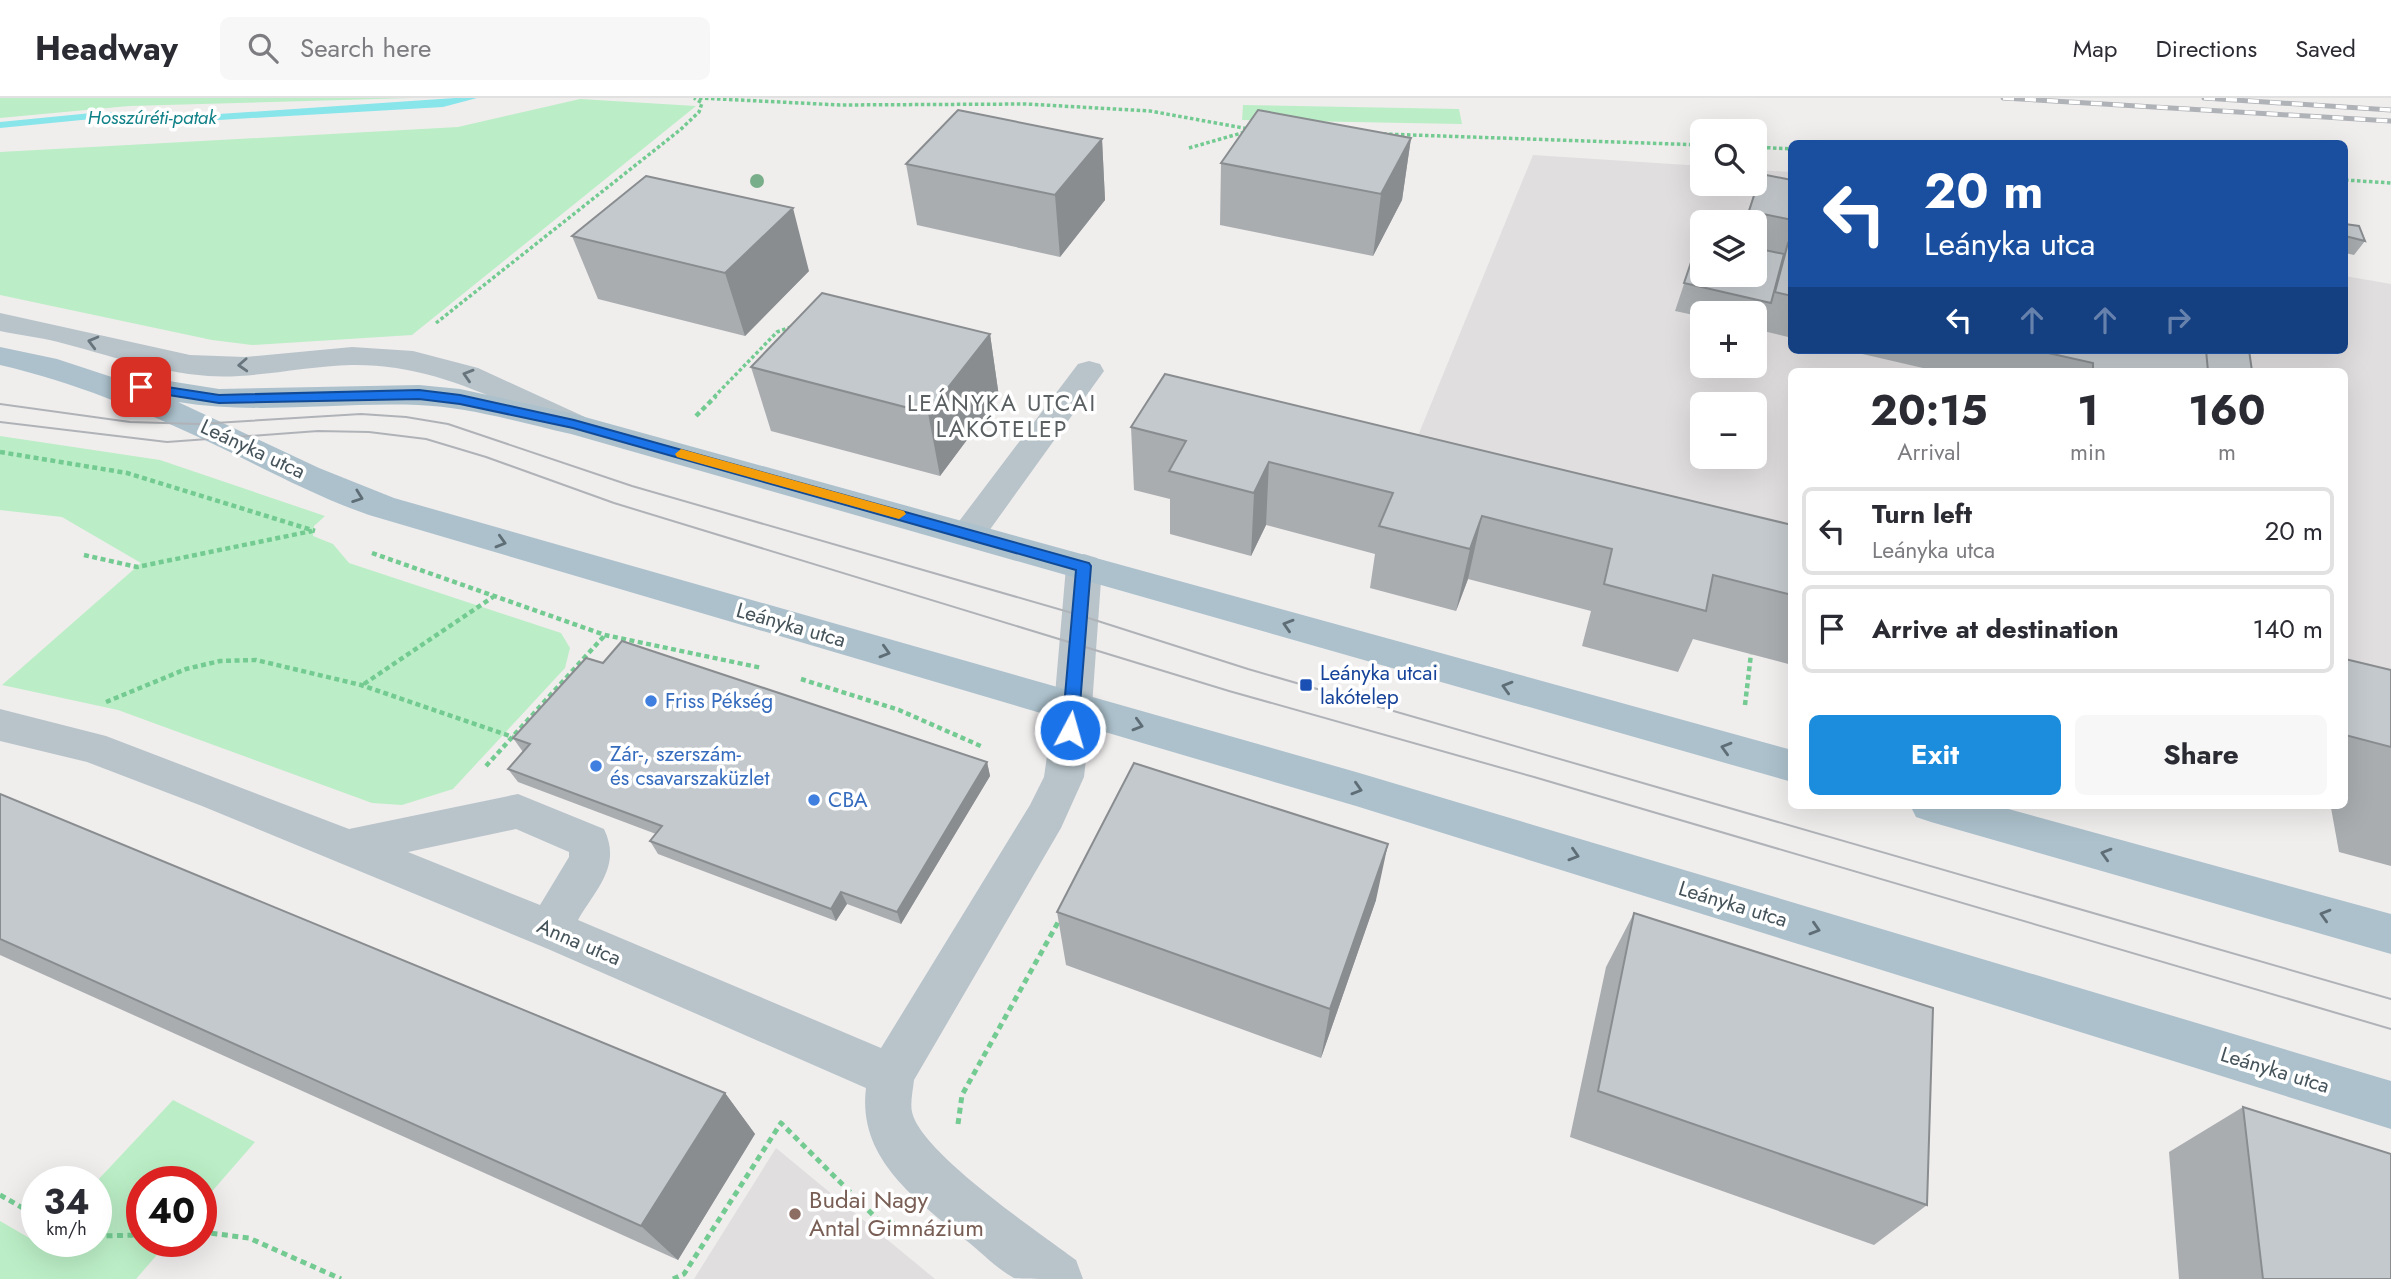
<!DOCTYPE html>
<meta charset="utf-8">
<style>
body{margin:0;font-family:Jost,sans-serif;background:#f7f7f7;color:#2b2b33;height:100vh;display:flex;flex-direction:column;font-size:26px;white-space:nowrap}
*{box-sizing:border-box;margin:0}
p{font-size:23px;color:#7c7c81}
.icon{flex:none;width:38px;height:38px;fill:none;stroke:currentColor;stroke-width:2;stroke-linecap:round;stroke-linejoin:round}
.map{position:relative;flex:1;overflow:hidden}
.side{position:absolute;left:1788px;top:270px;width:560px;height:441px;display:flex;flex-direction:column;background:#fff;border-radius:10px;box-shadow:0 7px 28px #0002}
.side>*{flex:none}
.hud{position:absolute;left:1788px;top:42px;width:560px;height:214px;border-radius:10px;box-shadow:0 7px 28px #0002;background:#1a4fa0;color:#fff;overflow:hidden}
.tools{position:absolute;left:1690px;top:21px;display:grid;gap:14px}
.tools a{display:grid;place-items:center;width:77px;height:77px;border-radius:10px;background:#fff;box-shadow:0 7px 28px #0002;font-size:35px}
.speed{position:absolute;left:21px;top:1068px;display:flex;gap:14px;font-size:35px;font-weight:700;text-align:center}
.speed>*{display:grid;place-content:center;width:91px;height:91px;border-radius:50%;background:#fff;box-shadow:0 7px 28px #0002;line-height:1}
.speed small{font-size:18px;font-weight:400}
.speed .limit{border:10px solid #d22;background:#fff;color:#111}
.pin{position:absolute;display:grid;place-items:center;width:60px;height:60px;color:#fff;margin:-30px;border-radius:14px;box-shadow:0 4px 10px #0006}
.me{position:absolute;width:77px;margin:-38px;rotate:6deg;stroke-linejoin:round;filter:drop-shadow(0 0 5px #0008)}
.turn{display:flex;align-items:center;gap:24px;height:147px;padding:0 21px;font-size:32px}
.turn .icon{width:91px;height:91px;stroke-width:2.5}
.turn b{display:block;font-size:49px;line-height:60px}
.lanes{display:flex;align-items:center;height:66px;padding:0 21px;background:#0003;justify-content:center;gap:35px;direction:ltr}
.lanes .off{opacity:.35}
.eta{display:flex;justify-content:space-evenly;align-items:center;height:119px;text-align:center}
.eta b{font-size:42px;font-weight:700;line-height:49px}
.primary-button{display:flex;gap:14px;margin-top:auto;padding:14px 21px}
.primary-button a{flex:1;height:80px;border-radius:10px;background:#1b8ddc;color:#fff;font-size:28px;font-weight:700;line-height:80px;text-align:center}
.primary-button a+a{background:#f7f7f7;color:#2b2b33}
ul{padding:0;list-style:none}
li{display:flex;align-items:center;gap:21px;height:88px;margin:0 14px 10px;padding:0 7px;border:4px solid #e1e1e2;border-radius:10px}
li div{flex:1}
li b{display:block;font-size:26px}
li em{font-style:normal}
header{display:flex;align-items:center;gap:42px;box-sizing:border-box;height:98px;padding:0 35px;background:#fff;border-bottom:2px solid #e1e1e2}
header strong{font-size:33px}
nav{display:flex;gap:38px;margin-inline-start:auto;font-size:24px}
.search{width:490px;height:63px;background:#f7f7f7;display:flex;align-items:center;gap:18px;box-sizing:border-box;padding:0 24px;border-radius:10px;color:#7c7c81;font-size:26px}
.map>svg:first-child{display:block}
.education{fill:#e1dedf;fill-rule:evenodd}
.green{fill:#bbeec6}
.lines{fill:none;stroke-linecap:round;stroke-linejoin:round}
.stream{fill:#88e5ea;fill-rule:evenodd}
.path-far2{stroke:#73cb92;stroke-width:3.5;stroke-dasharray:3.5 2.5;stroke-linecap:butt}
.path-far1{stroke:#73cb92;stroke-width:4.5;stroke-dasharray:5 3.5;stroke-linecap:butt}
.path{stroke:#73cb92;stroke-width:5;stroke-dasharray:6 4.5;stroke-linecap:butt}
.minor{fill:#b8c4ca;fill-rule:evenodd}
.major{fill:#acc1cc;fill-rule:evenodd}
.tram{stroke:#afb3b7;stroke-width:2}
.rail-casing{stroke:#afb3b7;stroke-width:5}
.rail{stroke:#fff;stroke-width:3.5;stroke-dasharray:11;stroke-linecap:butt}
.tree{fill:#79ae8a}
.wall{fill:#a9adb0}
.shaded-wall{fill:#898d90}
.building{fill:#c4c9cd;stroke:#898d90;stroke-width:2}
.oneway{stroke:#68757c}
.oneway2{stroke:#5f6e76}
.route{fill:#1a73e8;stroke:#114b97;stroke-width:2}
.slow{fill:#f59e0b}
.transit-dot{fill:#1a4fb4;stroke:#fff;stroke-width:2.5}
.shop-dot{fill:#3f7fe0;stroke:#fff;stroke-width:2.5}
.education-dot{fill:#8d6e63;stroke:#fff;stroke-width:2.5}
.labels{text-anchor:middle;stroke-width:7;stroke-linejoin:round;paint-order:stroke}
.far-water-label{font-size:19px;font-style:italic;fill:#0f8187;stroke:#fff}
.street-label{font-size:21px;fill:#45535a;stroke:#fff}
.transit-label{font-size:21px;fill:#164399;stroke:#fff;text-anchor:start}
.shop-label{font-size:21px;fill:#366cbe;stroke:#fff;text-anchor:start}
.neighbourhood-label{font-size:23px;letter-spacing:2px;fill:#5a5f62;stroke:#fff}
.near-education-label{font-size:24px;fill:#785e54;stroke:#fff;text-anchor:start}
</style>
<header>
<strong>Headway</strong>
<div class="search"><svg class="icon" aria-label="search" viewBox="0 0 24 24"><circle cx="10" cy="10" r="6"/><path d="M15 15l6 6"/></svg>Search here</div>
<nav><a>Map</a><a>Directions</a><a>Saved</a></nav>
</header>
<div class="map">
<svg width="2391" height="1181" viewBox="0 0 2391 1181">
<rect width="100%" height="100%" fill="#f0eded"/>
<path class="education" d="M 1533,57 L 1703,68 L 1703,86 L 1755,86 L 1755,72 L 1792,74 L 1792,252 L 2345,252 L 2345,178 L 2391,186 L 2391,592 L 2345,580 L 2345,273 L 1792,273 L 1792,440 L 1415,345 ZM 1703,124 L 1755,124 L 1755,177 L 1703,177 ZM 1703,215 L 1755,215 L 1755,268 L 1703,268 ZM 1703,306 L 1755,306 L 1755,359 L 1703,359 Z
M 776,1050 L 935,1181 L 694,1181 Z"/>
<path class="green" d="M 0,0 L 412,0 L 129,8 L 0,20 Z
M 580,1 L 696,8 L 412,237 L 252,247 L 212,242 L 0,197 L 0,54 L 458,29 Z
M 1243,7 L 1459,11 L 1462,26 L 1242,22 Z
M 0,338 L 160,362 L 325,418 L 314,428 L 313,438 L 333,446 L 349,465 L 561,535 L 570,550 L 565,570 L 453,691 L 402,707 L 372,705 L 118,612 L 2,587 L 141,465 L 62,419 L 0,412 Z
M 173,1002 L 255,1044 L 201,1106 L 201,1083 L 142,1083 L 142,1143 L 169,1143 L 136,1181 L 0,1181 L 0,1123 L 38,1145 L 41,1143 L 96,1143 L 96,1084 Z"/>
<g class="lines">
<path class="stream" d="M 455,0 L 477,0 L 443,9 L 219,22 L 102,20 L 0,30 L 0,24 L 102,14 L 219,16 Z"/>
<path class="path-far2" d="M 699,0 L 840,7 L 1026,6 L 1150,13 L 1249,31
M 1383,36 L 1703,47
M 1755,49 L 1792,51
M 1189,50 L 1245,34
M 2345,82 L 2391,85
M 436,225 L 680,32 L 699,14 L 702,5 L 694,0
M 714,299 L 777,234 L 794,228"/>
<path class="path-far1" d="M 696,318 L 716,298
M 0,354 L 127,375 L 315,433
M 372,455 L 605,537 L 762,570
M 84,457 L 137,469 L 312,433
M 801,581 L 899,612 L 983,649
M 364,586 L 493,499
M 106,604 L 186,571 L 220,563 L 256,562 L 361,587 L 513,639
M 1745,607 L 1751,556
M 486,668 L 605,537"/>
<path class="path" d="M 958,1026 L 962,997 L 1061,819
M 0,1097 L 37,1118
M 201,1134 L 249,1140 L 341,1181
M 96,1138 L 142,1137
M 673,1181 L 684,1176 L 781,1025 L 887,1131 L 893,1122"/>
<path class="minor" d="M 0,215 L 190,257 L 245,259 L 352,249 L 413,253 L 478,270 L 585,319 L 590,326 L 585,333 L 574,336 L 563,333 C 495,299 429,266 352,267 C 303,268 256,281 208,278 C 156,274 108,257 58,244 C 39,239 19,237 0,233 Z
M 1089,263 L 1100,266 L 1104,273 L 981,444 L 969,447 L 957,444 L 952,435 L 957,426 L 1078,266 Z
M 1084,456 L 1097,460 L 1102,469 L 1092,608 L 1084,679 L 1061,730 L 914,982 C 913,992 910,1005 912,1014 C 921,1055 1040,1135 1076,1162 L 1083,1181 C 1070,1181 1023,1181 1014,1180 C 997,1171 981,1154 967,1143 C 917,1103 857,1061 866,990 L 548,851 L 202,708 L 87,664 L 0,643 L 0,611 L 106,638 L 349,731 L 518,696 L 604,731 C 622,768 596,791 578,822 L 881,950 L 1030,707 L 1044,679 L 1054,608 L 1066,469 L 1071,460 ZM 516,731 L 569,754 L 569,759 L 540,807 L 408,754 Z"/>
<path class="major" d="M 0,249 L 57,261 L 136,287 L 139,283 L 150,280 L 219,291 L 419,287 L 460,291 L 574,316 L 1792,652 L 1792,684 L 571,336 C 521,325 470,309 418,307 C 338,304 257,317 178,304 L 319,370 L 394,400 L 1356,674 L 2391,983 L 2391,1031 L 1356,708 L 369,417 C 314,398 262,369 209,344 C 141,312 74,284 0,267 Z
M 1910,707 L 1994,707 L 2391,816 L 2391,856 L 1931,724 L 1916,719 Z"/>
<path class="tram" d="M 0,306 L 130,324 L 198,326 L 361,316 L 406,319 L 448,326 L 632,388 L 1079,517 L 1248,571 L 2391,901
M 0,324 L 167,344 L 318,333 L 369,334 L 426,341 L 486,359 L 614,405 L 1229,593 L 1534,679 L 2391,931"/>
<defs>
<path id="rail" d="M 2003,0 L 2391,23
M 2204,0 L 2391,12"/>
</defs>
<use href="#rail" class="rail-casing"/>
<use href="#rail" class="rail"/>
</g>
<circle class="tree" cx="757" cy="83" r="7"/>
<path class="wall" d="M 1411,40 L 1402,102 L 1373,158 L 1220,127 L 1221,65 Z
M 1102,41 L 1105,102 L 1060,159 L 917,127 L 906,66 Z
M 1761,76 L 1792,82 L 1792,240 L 1755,231 L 1755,215 L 1703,215 L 1703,219 L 1675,213 L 1700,138 L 1755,177 L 1755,124 L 1744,124 Z
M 2345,126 L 2365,143 L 2354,157 L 2345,155 Z
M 572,138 L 809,173 L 745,238 L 598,201 Z
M 990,236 L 999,299 L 940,378 L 771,333 L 751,269 Z
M 1845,252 L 2249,252 L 2252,273 L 1936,273 Z
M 1131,329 L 1792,427 L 1792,567 L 1693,541 L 1678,574 L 1582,548 L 1591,513 L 1468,481 L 1456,513 L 1370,490 L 1375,456 L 1266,427 L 1251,458 L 1170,436 L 1170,401 L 1134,392 Z
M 2345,561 L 2391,572 L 2391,768 L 2339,754 L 2331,710 L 2319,707 L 2345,707 Z
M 603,565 L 987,664 L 990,678 L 901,826 L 847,806 L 836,823 L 658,756 L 650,743 L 656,736 L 518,684 L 508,671 L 523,654 L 513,640 Z
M 0,696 L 725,995 L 755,1036 L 678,1162 L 0,857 Z
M 1376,802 L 1321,960 L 1066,867 L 1057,814 Z
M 1634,815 L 1927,1107 L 1874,1147 L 1570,1039 L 1606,869 Z
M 2243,1009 L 2391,1181 L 2179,1181 L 2169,1054 Z"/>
<path class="shaded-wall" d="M 1411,40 L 1402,102 L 1373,158 L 1381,96 Z
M 1102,41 L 1105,102 L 1060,159 L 1055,97 Z
M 793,110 L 809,173 L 745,238 L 725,175 Z
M 990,236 L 999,299 L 940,378 L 928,315 Z
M 1269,364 L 1266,427 L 1251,458 L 1254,395 Z
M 1482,418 L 1468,481 L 1456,513 L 1470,451 Z
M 987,664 L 990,678 L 901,826 L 897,814 Z
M 1388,746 L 1376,802 L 1321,960 L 1330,911 Z
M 841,794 L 847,806 L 836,823 L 831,811 Z
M 725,995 L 755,1036 L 678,1162 L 641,1128 Z"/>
<path class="building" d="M 958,12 L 1102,41 L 1055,97 L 906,66 Z
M 1258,12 L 1411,40 L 1381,96 L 1221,65 Z
M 1761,76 L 1792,82 L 1792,122 L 1749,113 Z
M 646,78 L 793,110 L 725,175 L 572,138 Z
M 2345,126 L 2359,128 L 2365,143 L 2345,138 Z
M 1700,138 L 1703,138 L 1703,177 L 1755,177 L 1755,150 L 1784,156 L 1771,205 L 1684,185 Z
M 1788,145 L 1792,146 L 1792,198 L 1775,194 Z
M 822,195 L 990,236 L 928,315 L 751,269 Z
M 2035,252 L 2206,252 L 2208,273 L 2093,273 L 2093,265 Z
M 2206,252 L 2249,252 L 2252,273 L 2208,273 Z
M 1165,276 L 1792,427 L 1792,497 L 1713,477 L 1706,513 L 1604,486 L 1612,451 L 1482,418 L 1470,451 L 1379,428 L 1393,395 L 1269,364 L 1254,395 L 1169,373 L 1186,343 L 1131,329 Z
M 622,543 L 987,664 L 897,814 L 841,794 L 831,811 L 650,743 L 662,728 L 508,671 L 530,646 L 513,640 L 586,560 L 603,565 Z
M 2345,561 L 2391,572 L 2391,649 L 2345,637 Z
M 1134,665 L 1388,746 L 1330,911 L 1057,814 Z
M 0,696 L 725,995 L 641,1128 L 0,841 Z
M 1634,815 L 1933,910 L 1927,1107 L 1598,993 Z
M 2243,1009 L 2391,1056 L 2391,1181 L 2263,1181 Z"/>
<defs><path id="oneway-chevron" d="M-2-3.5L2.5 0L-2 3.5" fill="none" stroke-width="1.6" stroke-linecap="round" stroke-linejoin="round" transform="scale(1.75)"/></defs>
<g class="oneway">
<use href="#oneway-chevron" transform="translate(93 244) rotate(-165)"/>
<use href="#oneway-chevron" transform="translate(243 267) rotate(177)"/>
<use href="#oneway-chevron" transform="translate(468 277) rotate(-163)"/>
</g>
<g class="oneway2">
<use href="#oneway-chevron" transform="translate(358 399) rotate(20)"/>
<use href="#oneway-chevron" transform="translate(501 444) rotate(16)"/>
<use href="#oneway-chevron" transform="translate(1288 527) rotate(-163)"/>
<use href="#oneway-chevron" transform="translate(885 554) rotate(16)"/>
<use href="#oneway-chevron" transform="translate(1507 589) rotate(-164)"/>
<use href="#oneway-chevron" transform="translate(1138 627) rotate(16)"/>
<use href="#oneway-chevron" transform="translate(1726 650) rotate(-164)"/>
<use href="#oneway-chevron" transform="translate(1357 691) rotate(17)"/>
<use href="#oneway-chevron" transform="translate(2106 756) rotate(-164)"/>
<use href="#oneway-chevron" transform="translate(1574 757) rotate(17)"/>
<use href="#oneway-chevron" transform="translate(2325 817) rotate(-164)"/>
<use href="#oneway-chevron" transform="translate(1815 831) rotate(17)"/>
</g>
<path class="route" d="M 141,285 L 219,297 L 419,292 L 460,297 L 574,322 L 1089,465 L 1091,468 L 1078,632 L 1076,636 L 1064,636 L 1062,632 L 1076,472 L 573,330 L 460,306 L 419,301 L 219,305 L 137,292 L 135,289 Z"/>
<path class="slow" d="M 681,351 L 904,413 L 906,416 L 899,421 L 677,359 L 675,356 Z"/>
<rect class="transit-dot" x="1299" y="580" width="14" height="14" rx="3.5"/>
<g class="shop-dot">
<circle cx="651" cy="603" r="7"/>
<circle cx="596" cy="668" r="7"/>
<circle cx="814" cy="702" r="7"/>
</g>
<circle class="education-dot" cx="795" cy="1116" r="7"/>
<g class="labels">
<g class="far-water-label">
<text x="152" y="26">Hosszúréti-patak</text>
</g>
<g class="street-label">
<text transform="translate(253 351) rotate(25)" y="7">Leányka utca</text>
<text transform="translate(791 527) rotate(16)" y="7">Leányka utca</text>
<text transform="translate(1733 806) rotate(17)" y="7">Leányka utca</text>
<text transform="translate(579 844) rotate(23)" y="7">Anna utca</text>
<text transform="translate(2275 972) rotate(17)" y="7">Leányka utca</text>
</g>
<g class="transit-label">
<text x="1320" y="582">Leányka utcai<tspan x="1320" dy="24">lakótelep</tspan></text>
</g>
<g class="shop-label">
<text x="665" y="610">Friss Pékség</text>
<text x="610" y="663">Zár-, szerszám-<tspan x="610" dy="24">és csavarszaküzlet</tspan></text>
<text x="828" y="709">CBA</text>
</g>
<g class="neighbourhood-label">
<text x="1002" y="313">LEÁNYKA UTCAI<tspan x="1002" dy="26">LAKÓTELEP</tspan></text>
</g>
<g class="near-education-label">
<text x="809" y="1110">Budai Nagy<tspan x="809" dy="28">Antal Gimnázium</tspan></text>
</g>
</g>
</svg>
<div class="tools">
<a><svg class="icon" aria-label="search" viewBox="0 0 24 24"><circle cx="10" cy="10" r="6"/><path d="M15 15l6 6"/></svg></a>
<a><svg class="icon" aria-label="layers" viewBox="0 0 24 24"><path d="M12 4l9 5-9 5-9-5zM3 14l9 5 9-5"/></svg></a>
<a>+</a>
<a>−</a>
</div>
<div class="speed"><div>34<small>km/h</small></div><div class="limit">40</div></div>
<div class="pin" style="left:141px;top:289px;background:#d93025"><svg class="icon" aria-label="arrive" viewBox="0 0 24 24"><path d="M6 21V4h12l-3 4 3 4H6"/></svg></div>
<svg class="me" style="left:1070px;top:632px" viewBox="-20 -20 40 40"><circle r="17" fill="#1a73e8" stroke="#fff" stroke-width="3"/><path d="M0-11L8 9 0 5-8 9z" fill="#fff"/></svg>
<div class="hud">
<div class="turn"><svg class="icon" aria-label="left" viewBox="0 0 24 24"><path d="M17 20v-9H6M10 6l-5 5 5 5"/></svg><div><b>20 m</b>Leányka utca</div></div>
<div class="lanes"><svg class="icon" aria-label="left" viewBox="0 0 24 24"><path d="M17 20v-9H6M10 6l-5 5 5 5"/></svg><svg class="icon off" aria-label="ahead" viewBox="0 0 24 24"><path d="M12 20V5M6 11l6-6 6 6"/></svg><svg class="icon off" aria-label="ahead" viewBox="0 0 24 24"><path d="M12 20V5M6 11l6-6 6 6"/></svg><svg class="icon off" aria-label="right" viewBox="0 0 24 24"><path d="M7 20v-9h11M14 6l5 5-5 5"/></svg></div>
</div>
<section class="side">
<div class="eta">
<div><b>20:15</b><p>Arrival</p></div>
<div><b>1</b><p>min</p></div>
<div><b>160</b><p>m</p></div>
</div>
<ul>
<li><svg class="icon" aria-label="left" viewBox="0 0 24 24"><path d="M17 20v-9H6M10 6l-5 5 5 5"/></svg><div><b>Turn left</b><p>Leányka utca</p></div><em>20 m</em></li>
<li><svg class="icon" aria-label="arrive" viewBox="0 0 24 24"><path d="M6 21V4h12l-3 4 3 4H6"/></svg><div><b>Arrive at destination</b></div><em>140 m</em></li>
</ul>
<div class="primary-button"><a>Exit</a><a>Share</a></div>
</section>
</div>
